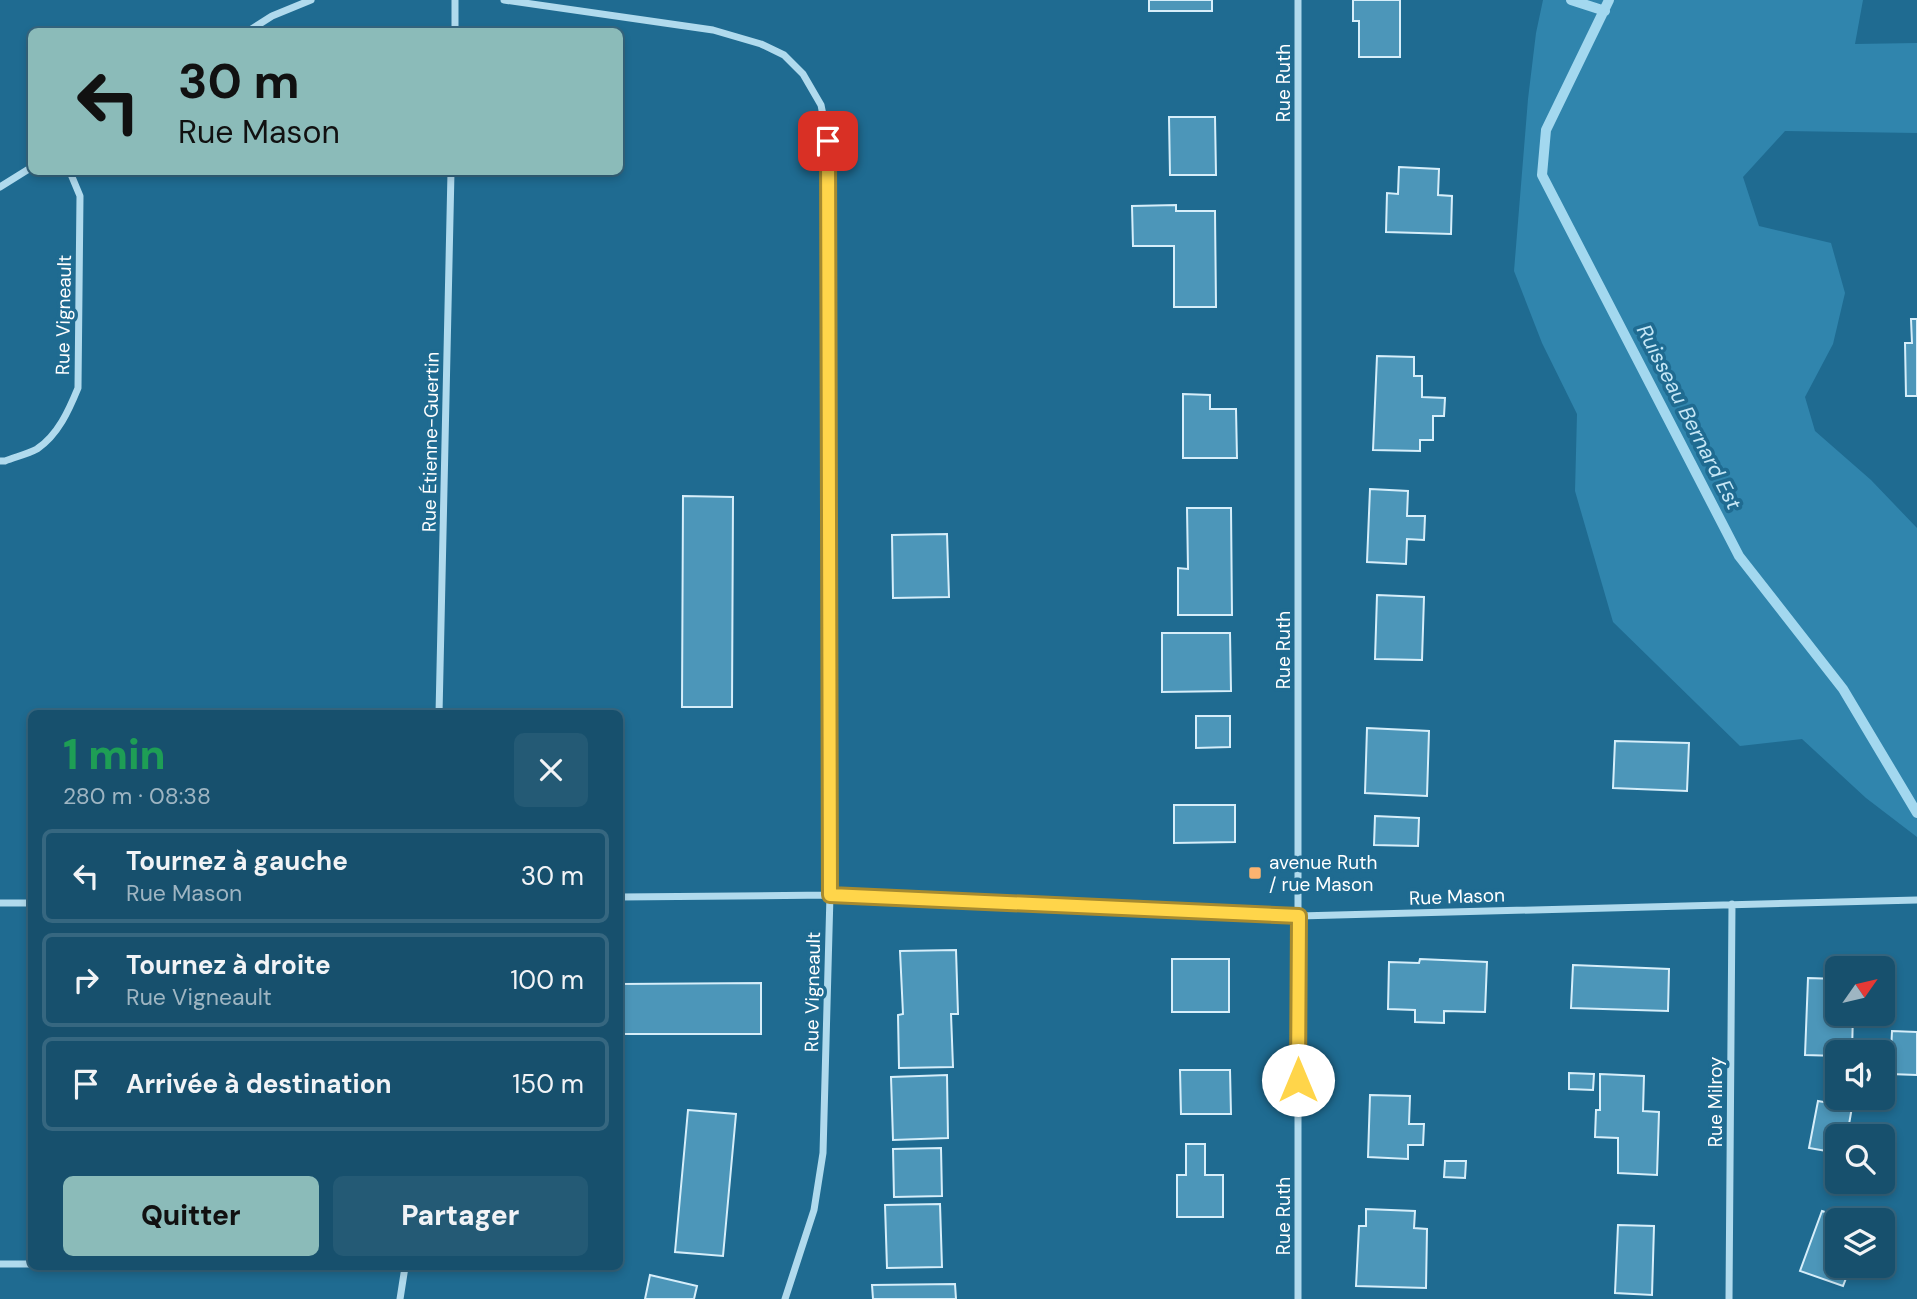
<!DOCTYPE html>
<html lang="fr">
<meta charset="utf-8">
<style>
body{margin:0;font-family:"DM Sans",sans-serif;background:#245a75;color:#f1f3f6;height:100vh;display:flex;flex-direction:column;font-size:26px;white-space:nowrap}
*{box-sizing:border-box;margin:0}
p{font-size:23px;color:#9eb5c2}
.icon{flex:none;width:38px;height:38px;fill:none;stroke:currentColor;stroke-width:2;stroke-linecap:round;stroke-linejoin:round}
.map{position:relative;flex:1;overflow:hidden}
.panel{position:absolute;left:28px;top:710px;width:595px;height:560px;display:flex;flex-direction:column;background:#17506d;border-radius:10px;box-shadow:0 4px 10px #0003,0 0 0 2px #366780}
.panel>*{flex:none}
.hud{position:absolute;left:28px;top:28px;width:595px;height:147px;border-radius:10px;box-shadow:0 4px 10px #0003,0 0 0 2px #366780;background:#8bbbb9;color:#111;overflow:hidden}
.needle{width:46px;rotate:56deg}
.tools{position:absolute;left:1825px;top:956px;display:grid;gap:14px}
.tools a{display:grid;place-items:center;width:70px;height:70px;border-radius:10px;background:#17506d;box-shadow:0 4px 10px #0003,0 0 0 2px #366780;font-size:35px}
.pin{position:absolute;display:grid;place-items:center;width:60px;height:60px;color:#fff;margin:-30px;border-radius:14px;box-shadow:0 4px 10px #0006}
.me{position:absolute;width:77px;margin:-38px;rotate:0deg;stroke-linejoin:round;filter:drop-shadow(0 0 5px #0008)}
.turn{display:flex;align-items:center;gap:24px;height:147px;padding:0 35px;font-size:32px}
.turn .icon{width:91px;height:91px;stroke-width:2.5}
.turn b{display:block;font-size:49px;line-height:60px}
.round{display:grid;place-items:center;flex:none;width:74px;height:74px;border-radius:10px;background:#245a75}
.headline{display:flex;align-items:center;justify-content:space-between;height:119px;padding:0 35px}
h1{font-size:42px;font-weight:800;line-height:52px;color:#1e9e55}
.cta{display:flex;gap:14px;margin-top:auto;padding:14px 35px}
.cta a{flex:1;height:80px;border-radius:10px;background:#8bbbb9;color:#111;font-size:28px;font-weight:800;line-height:80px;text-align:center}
.cta a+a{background:#245a75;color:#f1f3f6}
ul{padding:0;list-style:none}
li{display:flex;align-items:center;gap:21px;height:94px;margin:0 14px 10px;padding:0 21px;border:4px solid #366780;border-radius:10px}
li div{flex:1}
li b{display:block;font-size:26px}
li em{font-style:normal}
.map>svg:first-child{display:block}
.green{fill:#3085ad}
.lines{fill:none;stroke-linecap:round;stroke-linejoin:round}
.stream{stroke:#a3d8ef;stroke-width:10}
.building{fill:#4c96b9;stroke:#d6eefa;stroke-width:2}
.street{stroke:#b0daed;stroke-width:7}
.route-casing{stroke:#a68a30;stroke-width:18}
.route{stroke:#ffd54a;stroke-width:12}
.poi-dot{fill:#fbb370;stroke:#1f6b91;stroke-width:2.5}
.labels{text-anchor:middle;stroke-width:7;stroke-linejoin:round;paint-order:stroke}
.street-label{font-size:19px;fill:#fff;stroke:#1f6b91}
.poi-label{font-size:19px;fill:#fff;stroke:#1f6b91;text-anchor:start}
.water-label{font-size:21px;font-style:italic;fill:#c6e7f6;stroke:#1f6b91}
</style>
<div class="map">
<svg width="1917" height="1299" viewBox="0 0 1917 1299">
<rect width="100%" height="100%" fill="#1f6b91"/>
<path class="green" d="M 1543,0 L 1863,0 L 1855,44 L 1917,43 L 1917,133 L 1785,131 L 1743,177 L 1759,226 L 1831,243 L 1845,293 L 1833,344 L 1805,397 L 1815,431 L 1871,480 L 1917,528 L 1917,837 L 1866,798 L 1802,739 L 1740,746 L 1613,622 L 1575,491 L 1577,414 L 1542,343 L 1514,271 L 1528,99 L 1536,33 Z"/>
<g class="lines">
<path class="stream" d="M 1571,0 L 1605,11
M 1609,0 L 1546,130 L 1542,175 L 1739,556 L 1843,689 L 1917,813"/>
</g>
<path class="building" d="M 1149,0 L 1212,0 L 1212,11 L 1149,11 Z
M 1353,0 L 1400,0 L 1400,57 L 1359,57 L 1359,21 L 1353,21 Z
M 1169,117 L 1215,117 L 1216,175 L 1170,175 Z
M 1399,167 L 1439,169 L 1438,195 L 1452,196 L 1451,234 L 1386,232 L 1387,193 L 1398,194 Z
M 1176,205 L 1176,211 L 1215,211 L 1216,307 L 1174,307 L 1174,246 L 1133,246 L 1132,206 Z
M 1911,319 L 1917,319 L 1917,396 L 1906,396 L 1905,343 L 1912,343 Z
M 1377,356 L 1414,357 L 1414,376 L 1422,376 L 1422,397 L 1445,398 L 1444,416 L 1433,416 L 1433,440 L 1420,440 L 1420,451 L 1373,450 Z
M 1183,394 L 1210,395 L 1210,409 L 1236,409 L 1237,458 L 1183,458 Z
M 1370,489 L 1408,491 L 1407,516 L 1425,516 L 1424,540 L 1407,539 L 1406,564 L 1367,562 Z
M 683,496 L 733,497 L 732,707 L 682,707 Z
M 1187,508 L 1231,508 L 1232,615 L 1178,615 L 1178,568 L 1188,569 Z
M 947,534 L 949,597 L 893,598 L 892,535 Z
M 1377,595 L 1424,597 L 1422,660 L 1375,659 Z
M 1162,633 L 1230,633 L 1231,691 L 1162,692 Z
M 1196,716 L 1230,716 L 1230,747 L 1196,748 Z
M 1367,728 L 1429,731 L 1427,796 L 1365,793 Z
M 1615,741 L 1689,743 L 1687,791 L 1613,788 Z
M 1174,805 L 1235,805 L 1235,842 L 1174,843 Z
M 1375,816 L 1419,818 L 1418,846 L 1374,845 Z
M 956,950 L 958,1014 L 951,1014 L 953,1067 L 899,1068 L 898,1015 L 903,1014 L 900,951 Z
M 1172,959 L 1229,959 L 1229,1012 L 1172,1012 Z
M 1420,959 L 1487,962 L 1485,1012 L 1444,1011 L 1444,1023 L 1415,1022 L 1415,1010 L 1388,1009 L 1389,962 L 1419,963 Z
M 1573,965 L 1669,969 L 1668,1011 L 1571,1008 Z
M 1808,978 L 1838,979 L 1838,1013 L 1853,1013 L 1852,1052 L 1838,1052 L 1838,1056 L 1805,1055 Z
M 761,983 L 761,1034 L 620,1034 L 620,984 Z
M 1892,1031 L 1917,1032 L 1917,1075 L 1890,1074 Z
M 1180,1070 L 1230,1070 L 1231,1114 L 1181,1114 Z
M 1569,1073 L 1594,1074 L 1593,1090 L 1569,1089 Z
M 1600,1074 L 1644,1076 L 1643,1111 L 1659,1112 L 1657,1175 L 1618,1173 L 1618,1138 L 1595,1137 L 1596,1110 L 1600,1110 Z
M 947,1075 L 948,1138 L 893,1140 L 891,1077 Z
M 1370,1095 L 1410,1096 L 1409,1124 L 1424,1124 L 1423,1145 L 1408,1145 L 1408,1159 L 1368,1157 Z
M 1818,1101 L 1852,1107 L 1847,1136 L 1838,1136 L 1838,1153 L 1809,1148 Z
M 688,1110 L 736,1114 L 723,1256 L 675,1252 Z
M 1186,1144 L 1205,1144 L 1205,1175 L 1223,1175 L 1223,1217 L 1177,1217 L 1177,1175 L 1186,1175 Z
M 941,1148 L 942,1196 L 894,1197 L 893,1149 Z
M 1445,1161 L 1466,1161 L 1465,1178 L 1444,1177 Z
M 940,1204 L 942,1267 L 887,1268 L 885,1205 Z
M 1366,1209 L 1415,1211 L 1414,1228 L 1427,1229 L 1426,1288 L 1356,1286 L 1359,1226 L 1366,1226 Z
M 1822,1211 L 1848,1220 L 1838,1220 L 1838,1265 L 1870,1265 L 1867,1275 L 1850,1268 L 1843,1286 L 1800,1271 Z
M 1618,1225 L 1654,1226 L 1652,1295 L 1615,1293 Z
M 650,1275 L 697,1286 L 694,1299 L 645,1299 Z
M 955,1284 L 956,1299 L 873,1299 L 872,1285 Z"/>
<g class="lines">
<path class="street" d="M 504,0 L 713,30 L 761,44 L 784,55 L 803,74 L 821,105 L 828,140 L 830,895 L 823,1153 L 814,1210 L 785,1299
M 247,32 L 272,16 L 311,0
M 455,32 L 455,0
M 0,187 L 32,167
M 0,461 L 5,461 C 15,457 28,454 37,449 C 58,435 69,410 78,388 L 80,196 L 70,172
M 439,714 L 451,172
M 620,897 L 830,895 L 1299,916 L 1917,900
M 0,903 L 32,903
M 0,1264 L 32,1264
M 400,1299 L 405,1267
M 1298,1299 L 1298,0
M 1729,1299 L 1732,904"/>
</g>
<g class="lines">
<defs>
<path id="route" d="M 828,141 L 830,895 L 1299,916 L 1298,1080"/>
</defs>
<use href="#route" class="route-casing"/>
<use href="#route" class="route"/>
</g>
<rect class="poi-dot" x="1248" y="866" width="14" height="14" rx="3.5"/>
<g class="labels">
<g class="street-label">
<text transform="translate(1283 83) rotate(-90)" y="7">Rue Ruth</text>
<text transform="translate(63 315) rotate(-89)" y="7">Rue Vigneault</text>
<text transform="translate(430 442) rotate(-89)" y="7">Rue Étienne-Guertin</text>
<text transform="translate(1283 650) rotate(-90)" y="7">Rue Ruth</text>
<text transform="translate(1457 896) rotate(-2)" y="7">Rue Mason</text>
<text transform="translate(812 992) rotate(-89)" y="7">Rue Vigneault</text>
<text transform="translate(1715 1102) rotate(-90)" y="7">Rue Milroy</text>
<text transform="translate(1283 1216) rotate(-90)" y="7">Rue Ruth</text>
</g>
<g class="poi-label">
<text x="1269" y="869">avenue Ruth<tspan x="1269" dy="22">/ rue Mason</tspan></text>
</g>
<g class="water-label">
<text transform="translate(1689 417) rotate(63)" y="7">Ruisseau Bernard Est</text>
</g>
</g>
</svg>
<div class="tools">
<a><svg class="needle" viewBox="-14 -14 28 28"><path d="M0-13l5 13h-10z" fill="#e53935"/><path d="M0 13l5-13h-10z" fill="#9eb5c2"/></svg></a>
<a><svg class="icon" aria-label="sound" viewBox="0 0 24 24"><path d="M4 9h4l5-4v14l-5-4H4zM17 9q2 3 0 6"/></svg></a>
<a><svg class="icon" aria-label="search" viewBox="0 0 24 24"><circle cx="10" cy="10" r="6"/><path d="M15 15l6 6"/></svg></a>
<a><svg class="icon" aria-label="layers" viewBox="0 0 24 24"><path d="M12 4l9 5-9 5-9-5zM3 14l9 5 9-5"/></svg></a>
</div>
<div class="pin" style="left:828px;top:141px;background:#d93025"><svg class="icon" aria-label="arrive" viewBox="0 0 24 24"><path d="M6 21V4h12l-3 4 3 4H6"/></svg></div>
<svg class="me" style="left:1298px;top:1080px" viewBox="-20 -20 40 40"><circle r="19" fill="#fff"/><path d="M0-13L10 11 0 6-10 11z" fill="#ffd54a"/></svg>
<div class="hud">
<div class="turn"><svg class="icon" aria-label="left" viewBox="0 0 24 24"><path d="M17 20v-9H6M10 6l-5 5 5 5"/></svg><div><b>30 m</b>Rue Mason</div></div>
</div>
<section class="panel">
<div class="headline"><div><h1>1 min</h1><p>280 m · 08:38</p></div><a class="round"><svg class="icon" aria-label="close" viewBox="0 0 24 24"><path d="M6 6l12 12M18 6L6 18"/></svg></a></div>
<ul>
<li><svg class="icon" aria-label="left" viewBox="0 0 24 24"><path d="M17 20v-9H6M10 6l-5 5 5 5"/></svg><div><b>Tournez à gauche</b><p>Rue Mason</p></div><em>30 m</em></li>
<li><svg class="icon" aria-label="right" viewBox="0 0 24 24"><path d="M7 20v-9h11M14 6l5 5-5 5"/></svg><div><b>Tournez à droite</b><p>Rue Vigneault</p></div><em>100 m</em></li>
<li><svg class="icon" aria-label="arrive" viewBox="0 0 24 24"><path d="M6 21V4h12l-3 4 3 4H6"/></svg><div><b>Arrivée à destination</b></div><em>150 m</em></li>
</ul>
<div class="cta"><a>Quitter</a><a>Partager</a></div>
</section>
</div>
